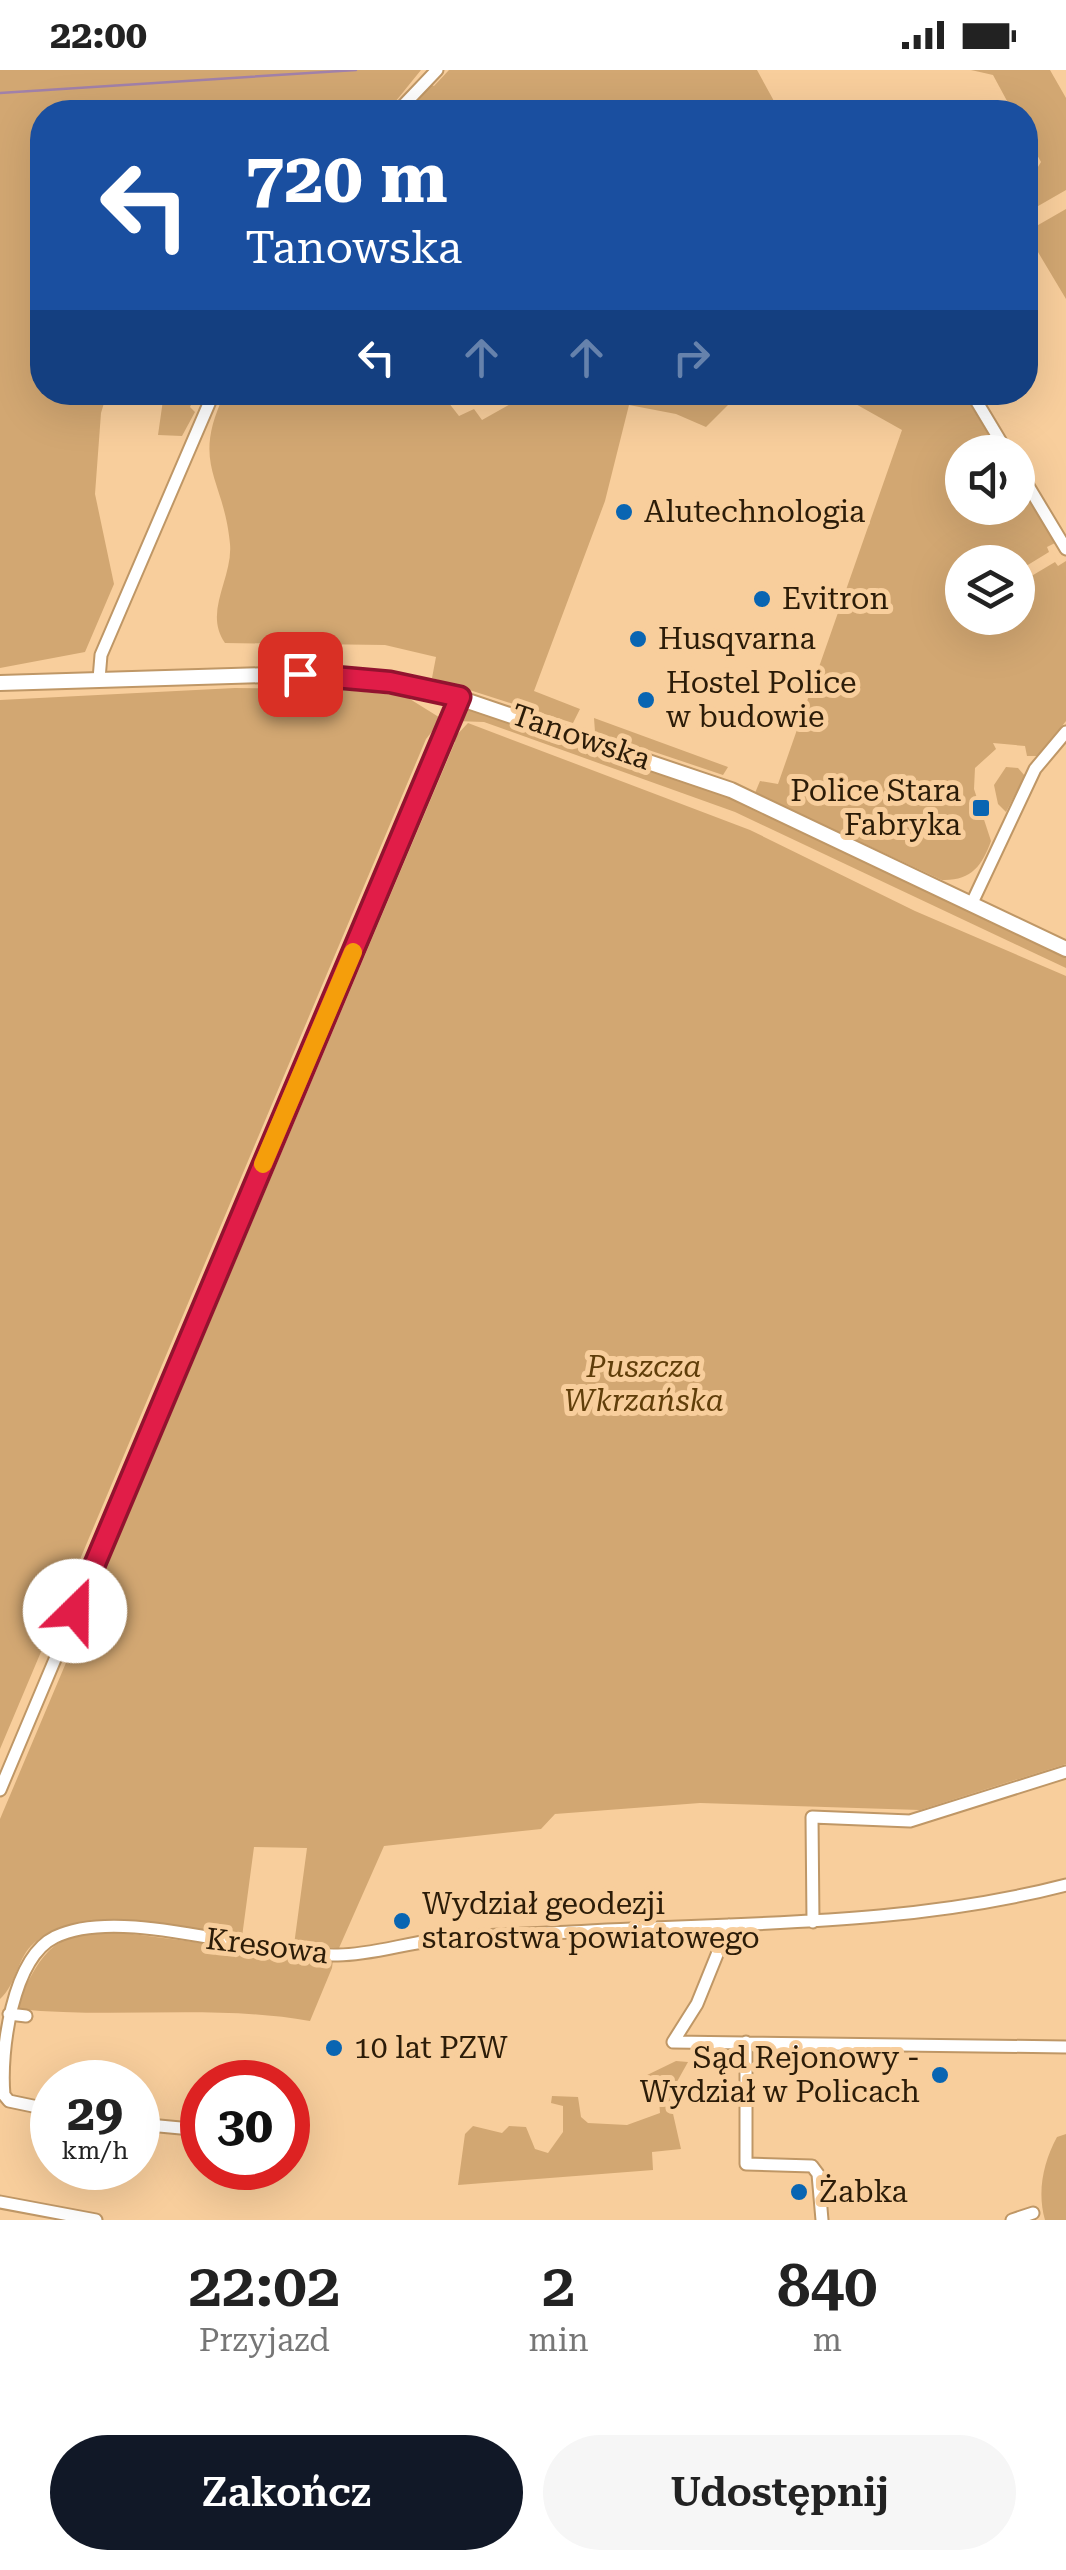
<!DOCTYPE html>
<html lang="pl">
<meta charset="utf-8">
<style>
body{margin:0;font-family:"Roboto Serif",serif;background:#f6f6f6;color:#222;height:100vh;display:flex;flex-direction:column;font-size:38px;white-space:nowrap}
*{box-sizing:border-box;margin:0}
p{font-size:32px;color:#767676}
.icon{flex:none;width:55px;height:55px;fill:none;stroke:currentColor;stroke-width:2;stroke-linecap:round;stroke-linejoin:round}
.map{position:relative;height:2150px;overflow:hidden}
.drawer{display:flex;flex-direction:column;background:#fff;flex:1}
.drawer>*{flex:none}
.banner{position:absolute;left:30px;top:30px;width:1008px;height:305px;border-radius:40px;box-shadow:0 10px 40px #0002;background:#1a4fa0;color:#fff;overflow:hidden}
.buttons{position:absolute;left:945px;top:365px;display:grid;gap:20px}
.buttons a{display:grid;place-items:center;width:90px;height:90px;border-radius:50%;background:#fff;box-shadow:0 10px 40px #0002;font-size:50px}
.speed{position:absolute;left:30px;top:1990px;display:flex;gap:20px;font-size:50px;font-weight:700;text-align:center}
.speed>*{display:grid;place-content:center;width:130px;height:130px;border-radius:50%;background:#fff;box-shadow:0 10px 40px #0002;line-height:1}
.speed small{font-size:25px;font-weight:400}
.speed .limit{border:15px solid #d22;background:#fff;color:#111}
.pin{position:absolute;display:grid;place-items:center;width:85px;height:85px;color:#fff;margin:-42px;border-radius:20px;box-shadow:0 5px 15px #0006}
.me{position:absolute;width:110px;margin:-55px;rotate:23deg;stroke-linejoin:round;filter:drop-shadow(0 0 8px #0008)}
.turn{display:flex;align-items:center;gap:35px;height:210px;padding:0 50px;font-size:45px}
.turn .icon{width:130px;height:130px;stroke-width:2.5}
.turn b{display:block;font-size:70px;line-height:85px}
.lanes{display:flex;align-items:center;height:95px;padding:0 50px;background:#0003;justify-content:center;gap:50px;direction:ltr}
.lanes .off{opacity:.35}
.eta{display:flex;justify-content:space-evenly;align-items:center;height:170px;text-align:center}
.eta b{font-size:60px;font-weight:600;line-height:70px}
.cta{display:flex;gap:20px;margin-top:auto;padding:20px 50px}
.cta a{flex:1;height:115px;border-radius:60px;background:#111827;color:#fff;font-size:40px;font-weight:600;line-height:115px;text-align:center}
.cta a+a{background:#f6f6f6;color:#222}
.status{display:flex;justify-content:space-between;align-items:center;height:70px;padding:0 50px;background:#fff;direction:ltr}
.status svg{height:28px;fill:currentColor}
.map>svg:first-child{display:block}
.green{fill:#d2a772}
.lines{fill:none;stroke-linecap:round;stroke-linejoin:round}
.stream{stroke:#a181a9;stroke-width:2.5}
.minor-casing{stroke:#bf9766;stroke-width:15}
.major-casing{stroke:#bf9766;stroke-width:18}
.minor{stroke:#fff;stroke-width:11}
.major{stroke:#fff;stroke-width:14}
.route-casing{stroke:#92132f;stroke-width:25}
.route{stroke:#e11d48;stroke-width:18}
.slow{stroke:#f59e0b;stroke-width:18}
.poi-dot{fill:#0965b2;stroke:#f8ce9c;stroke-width:4}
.labels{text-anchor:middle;stroke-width:10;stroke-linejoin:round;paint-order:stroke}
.poi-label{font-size:30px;fill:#2c1c08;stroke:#f8ce9c;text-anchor:start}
.street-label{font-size:30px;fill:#2c1c08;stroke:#f8ce9c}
.park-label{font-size:30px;font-style:italic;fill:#603e0a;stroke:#f8ce9c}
</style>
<div class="status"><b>22:00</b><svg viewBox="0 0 49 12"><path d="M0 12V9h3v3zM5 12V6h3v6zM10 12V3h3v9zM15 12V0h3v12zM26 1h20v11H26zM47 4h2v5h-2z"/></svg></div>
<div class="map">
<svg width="1066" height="2150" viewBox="0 0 1066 2150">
<rect width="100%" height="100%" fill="#f8ce9c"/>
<path class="green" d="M 0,0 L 421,0 L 387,42 L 42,42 L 42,322 L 107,323 L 101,343 L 95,424 L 114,514 L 85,582 L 0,598 Z
M 449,0 L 757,0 L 780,42 L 404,42 L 429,14 L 434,16 Z
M 971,0 L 1050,0 L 1066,28 L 1066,120 L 1026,143 L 1025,118 L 1041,92 L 1025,63 L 1025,42 L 1013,42 L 993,5 Z
M 1066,139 L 1066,229 L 1026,162 Z
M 164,323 L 204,323 L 202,328 L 194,328 L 190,337 L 195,342 L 182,366 L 158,365 Z
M 225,323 L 441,323 L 459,346 L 474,339 L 482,350 L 530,323 L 740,323 L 706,357 L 676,344 L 629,335 L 605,431 L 534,621 L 580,639 L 573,653 L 432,608 L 436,587 L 385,575 L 225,573 C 203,542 233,508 230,474 C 224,407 190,395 225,323 Z
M 836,323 L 967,323 L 1002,382 L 962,382 L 962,438 L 1018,438 L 1018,409 L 1055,473 L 1047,477 L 1049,482 L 1018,501 L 1018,492 L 962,492 L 962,548 L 1018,548 L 1018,514 L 1055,492 L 1058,496 L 1066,491 L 1066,651 L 1038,686 L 1027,686 L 1025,676 L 993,673 L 996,679 L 975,698 L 974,719 L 991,771 C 982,796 971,811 942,810 L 755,723 L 760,711 L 778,714 L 902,360 Z
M 235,618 L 334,619 L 405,626 L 442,649 L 426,669 L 0,1679 L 0,630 Z
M 469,639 L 742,728 L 1066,884 L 1066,898 L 735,742 L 484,652 L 455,651 Z
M 594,648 L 728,697 L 723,705 L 595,662 Z
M 468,653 L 750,760 L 915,841 L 1066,906 L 1066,1694 L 920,1740 L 700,1733 L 555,1744 L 541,1759 L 384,1776 L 339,1878 L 294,1875 L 307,1778 L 254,1777 L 242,1867 C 185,1859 77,1830 31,1876 C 17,1890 16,1915 0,1929 L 0,1749 L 455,672 L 452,670 Z
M 1006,697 L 1018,698 L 1025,706 L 1006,742 L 998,734 L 994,715 Z
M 117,1862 L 333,1890 L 332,1898 L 310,1951 C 213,1934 116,1949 18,1939 L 17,1933 C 46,1877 51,1864 117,1862 Z
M 676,1991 L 688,1992 L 669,2026 L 681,2079 L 652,2082 L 653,2100 L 458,2115 L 465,2064 L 473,2056 L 502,2063 L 509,2056 L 526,2057 L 535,2079 L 548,2083 L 563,2062 L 563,2036 L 551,2033 L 552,2026 L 578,2027 L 581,2047 L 588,2053 L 627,2055 L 660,2043 L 659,2030 L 645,2024 L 643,2007 Z
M 1066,2064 L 1066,2150 L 1045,2150 C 1037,2122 1043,2093 1057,2067 Z"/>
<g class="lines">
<path class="stream" d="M 0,23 L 356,0"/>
<defs>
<path id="minor" d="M 397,42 L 437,0
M 971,322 L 1007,382
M 1018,399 L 1066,479
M 99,609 L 101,585 L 214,322
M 971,835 L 1035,699 L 1066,662
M 0,1720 L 460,627
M 813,1852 L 812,1747 L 910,1751 L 1066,1702
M 9,1944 L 26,1946
M 673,1972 L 1066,1977
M 673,1972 L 697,1934 L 729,1855
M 746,1972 L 746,2094 L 812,2096 L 818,2104 L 822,2150
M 52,2040 L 9,2031 L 4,2025 C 0,1982 12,1888 55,1867 C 122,1834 261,1887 338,1885 C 370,1885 403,1874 435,1870 C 480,1865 526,1864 571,1862 C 737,1852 904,1857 1066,1815
M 138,2054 L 202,2060
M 0,2132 L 96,2150
M 1012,2150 L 1033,2143"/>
<path id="major" d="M 0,613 L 301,604 L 371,610 L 447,624 L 731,720 L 1066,879"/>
</defs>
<use href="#minor" class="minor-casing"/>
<use href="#major" class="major-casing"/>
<use href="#minor" class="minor"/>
<use href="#major" class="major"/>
</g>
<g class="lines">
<defs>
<path id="route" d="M 75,1541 L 460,627 L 390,612 L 300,604"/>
</defs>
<use href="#route" class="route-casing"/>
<use href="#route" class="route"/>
<path class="slow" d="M 263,1094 L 353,882"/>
</g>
<g class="poi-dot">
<circle cx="624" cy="442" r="10"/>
<circle cx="762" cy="529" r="10"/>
<circle cx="638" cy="569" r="10"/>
<circle cx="646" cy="630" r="10"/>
<rect x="971" y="728" width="20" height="20" rx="5"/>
<circle cx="402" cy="1851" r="10"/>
<circle cx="334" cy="1978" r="10"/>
<circle cx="940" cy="2005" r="10"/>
<circle cx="799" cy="2122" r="10"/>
</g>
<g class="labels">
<g class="poi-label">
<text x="644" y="452">Alutechnologia</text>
<text x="782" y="539">Evitron</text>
<text x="658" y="579">Husqvarna</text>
<text x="666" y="623">Hostel Police<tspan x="666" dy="34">w budowie</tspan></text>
<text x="961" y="731" text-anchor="end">Police Stara<tspan x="961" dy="34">Fabryka</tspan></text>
<text x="422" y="1844">Wydział geodezji<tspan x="422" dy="34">starostwa powiatowego</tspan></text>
<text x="354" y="1988">10 lat PZW</text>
<text x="920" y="1998" text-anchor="end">Sąd Rejonowy -<tspan x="920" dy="34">Wydział w Policach</tspan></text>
<text x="819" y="2132">Żabka</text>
</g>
<g class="street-label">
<text transform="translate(581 667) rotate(19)" y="10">Tanowska</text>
<text transform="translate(267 1876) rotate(7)" y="10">Kresowa</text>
</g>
<g class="park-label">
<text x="644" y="1307">Puszcza<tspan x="644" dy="34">Wkrzańska</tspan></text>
</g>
</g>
</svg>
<div class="buttons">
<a><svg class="icon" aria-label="sound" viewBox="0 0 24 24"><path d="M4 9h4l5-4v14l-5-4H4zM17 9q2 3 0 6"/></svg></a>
<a><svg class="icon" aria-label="layers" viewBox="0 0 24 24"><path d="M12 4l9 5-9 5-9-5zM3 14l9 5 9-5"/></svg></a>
</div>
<div class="speed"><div>29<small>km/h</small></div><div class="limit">30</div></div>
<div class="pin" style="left:300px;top:604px;background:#d93025"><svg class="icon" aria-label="arrive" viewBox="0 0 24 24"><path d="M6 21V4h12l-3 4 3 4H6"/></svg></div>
<svg class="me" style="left:75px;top:1541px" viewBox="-20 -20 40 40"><circle r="19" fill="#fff"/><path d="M0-13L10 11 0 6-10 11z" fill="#e11d48"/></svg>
<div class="banner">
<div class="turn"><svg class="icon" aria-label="left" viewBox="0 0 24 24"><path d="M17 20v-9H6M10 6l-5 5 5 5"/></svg><div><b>720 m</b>Tanowska</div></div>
<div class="lanes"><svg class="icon" aria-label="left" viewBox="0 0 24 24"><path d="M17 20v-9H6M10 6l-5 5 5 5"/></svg><svg class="icon off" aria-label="ahead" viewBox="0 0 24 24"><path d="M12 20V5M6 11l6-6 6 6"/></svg><svg class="icon off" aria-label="ahead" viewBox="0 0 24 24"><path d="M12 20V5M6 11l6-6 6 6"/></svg><svg class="icon off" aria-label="right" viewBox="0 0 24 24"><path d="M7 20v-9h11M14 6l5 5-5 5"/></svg></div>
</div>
</div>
<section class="drawer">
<div class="eta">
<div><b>22:02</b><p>Przyjazd</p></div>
<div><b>2</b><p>min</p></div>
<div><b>840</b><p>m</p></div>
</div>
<div class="cta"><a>Zakończ</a><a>Udostępnij</a></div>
</section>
